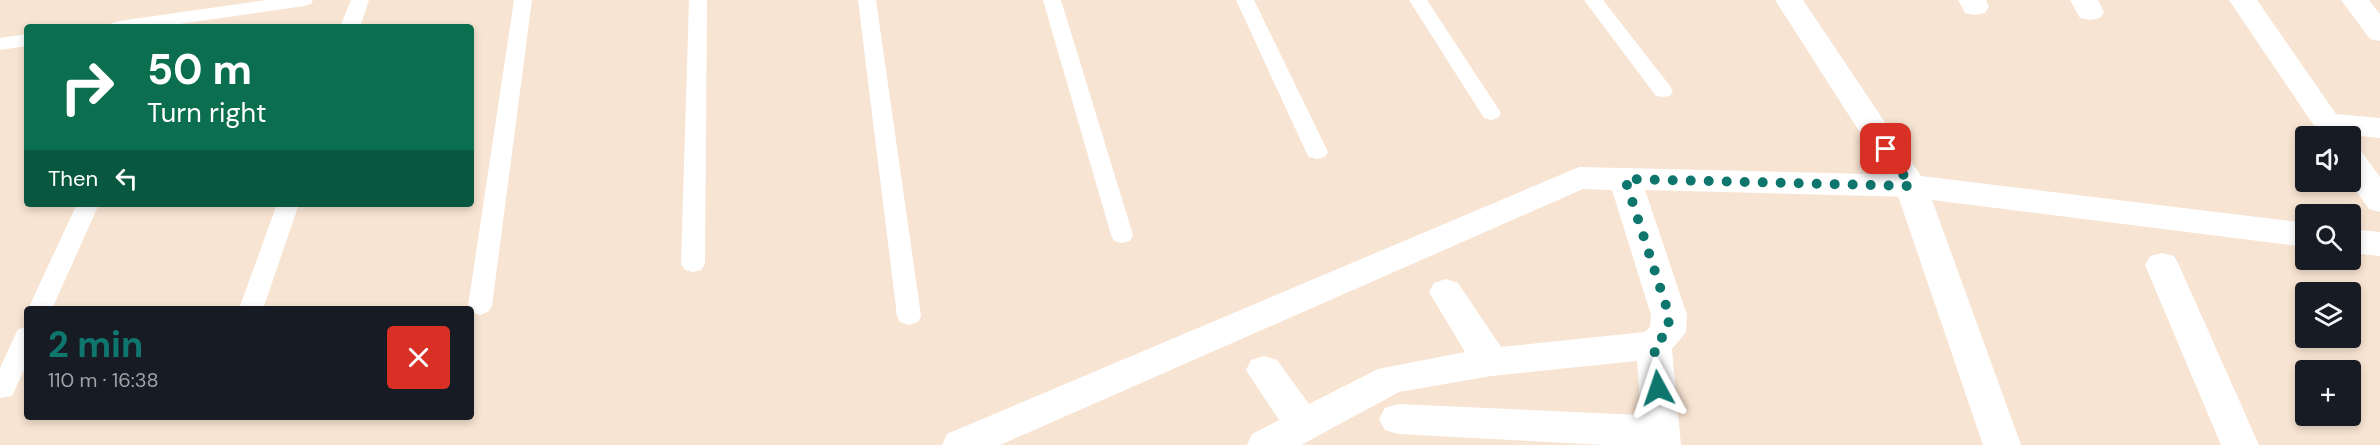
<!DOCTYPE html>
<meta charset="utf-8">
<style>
body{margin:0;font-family:"DM Sans",sans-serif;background:#20242c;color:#f1f3f6;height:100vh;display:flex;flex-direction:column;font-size:22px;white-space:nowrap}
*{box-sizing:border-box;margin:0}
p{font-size:20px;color:#9ea1a6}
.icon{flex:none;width:33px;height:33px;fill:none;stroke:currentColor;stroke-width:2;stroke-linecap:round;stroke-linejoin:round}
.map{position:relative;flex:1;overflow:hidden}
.side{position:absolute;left:24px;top:306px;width:450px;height:114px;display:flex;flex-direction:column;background:#171b24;border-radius:6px;box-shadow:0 3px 9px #0003}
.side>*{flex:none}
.hud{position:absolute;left:24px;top:24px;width:450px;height:183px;border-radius:6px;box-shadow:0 3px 9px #0003;background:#0b6e4f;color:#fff;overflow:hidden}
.controls{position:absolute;left:2295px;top:126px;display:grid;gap:12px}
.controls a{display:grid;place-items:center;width:66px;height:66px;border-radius:6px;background:#171b24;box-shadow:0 3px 9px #0003;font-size:30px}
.pin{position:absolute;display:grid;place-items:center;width:51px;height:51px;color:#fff;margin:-26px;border-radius:12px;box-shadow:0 3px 9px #0006}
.me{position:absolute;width:66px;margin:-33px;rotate:355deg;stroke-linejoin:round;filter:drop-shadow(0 0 4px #0008)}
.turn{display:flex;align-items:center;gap:21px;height:126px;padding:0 24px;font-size:27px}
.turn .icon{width:78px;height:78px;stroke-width:2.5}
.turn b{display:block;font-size:42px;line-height:51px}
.then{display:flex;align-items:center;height:57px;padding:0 24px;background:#0003;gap:12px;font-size:22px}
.round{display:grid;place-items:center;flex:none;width:63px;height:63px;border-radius:6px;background:#20242c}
.headline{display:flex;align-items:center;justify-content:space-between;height:102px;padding:0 24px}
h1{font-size:36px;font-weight:700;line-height:45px;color:#0f766e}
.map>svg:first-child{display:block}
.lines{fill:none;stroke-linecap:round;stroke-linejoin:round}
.service{fill:#fff;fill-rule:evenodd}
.minor{fill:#fff;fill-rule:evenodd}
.tertiary{fill:#fff;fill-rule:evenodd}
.route{stroke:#0f766e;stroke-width:10;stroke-dasharray:0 18}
</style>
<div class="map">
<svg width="2380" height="445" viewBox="0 0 2380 445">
<rect width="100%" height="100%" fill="#f8e4d2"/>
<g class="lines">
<path class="service" d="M 266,0 L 313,0 L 311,4 L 304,6 L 158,27 L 109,27 L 112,23 L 119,21 Z
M 351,0 L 369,0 L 360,27 L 340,27 Z
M 514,0 L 532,0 L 492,306 L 488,312 L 480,315 L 472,312 L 468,306 Z
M 689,0 L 707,0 L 705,264 L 701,270 L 693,272 L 685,270 L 681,264 Z
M 858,0 L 876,0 L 921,316 L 918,322 L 909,325 L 900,322 L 897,316 Z
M 1043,0 L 1061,0 L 1133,235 L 1130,241 L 1122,243 L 1114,241 L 1111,235 Z
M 1236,0 L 1254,0 L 1328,152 L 1325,157 L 1317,159 L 1309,157 L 1306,152 Z
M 1409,0 L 1427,0 L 1501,113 L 1498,118 L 1491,120 L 1484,118 Z
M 1584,0 L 1603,0 L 1670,86 L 1673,91 L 1670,96 L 1663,97 L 1656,96 Z
M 27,34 L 27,46 L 0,50 L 0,38 Z
M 77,204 L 99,204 L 52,309 L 28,309 Z
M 277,204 L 299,204 L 263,309 L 239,309 Z
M 27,327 L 27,364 L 12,396 L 0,398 L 0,368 L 18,329 Z"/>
<path class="minor" d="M 1958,0 L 1986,0 L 1989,7 L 1985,13 L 1975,15 L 1965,13 Z
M 2070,0 L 2098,0 L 2104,12 L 2100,18 L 2090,20 L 2080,18 Z
M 2229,0 L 2257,0 L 2336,114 L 2380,118 L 2380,138 L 2351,135 L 2350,137 L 2321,136 Z
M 2341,0 L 2369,0 L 2380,14 L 2380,41 L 2370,39 Z
M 2350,148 L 2361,151 L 2380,177 L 2380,212 L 2369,209 L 2350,182 Z
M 1579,167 L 1911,175 L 1922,178 L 1927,186 L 1922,194 L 1911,197 L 1645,190 L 1687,315 L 1686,332 L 1672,349 L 1681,445 L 1606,445 L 1398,434 L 1385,430 L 1379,419 L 1385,408 L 1398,404 L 1641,415 L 1637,361 L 1491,376 L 1399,392 L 1301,445 L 1247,445 L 1252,434 L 1279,420 L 1246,370 L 1251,360 L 1264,356 L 1277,360 L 1309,404 L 1378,369 L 1465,352 L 1429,292 L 1434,283 L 1446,279 L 1458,283 L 1501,347 L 1645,332 L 1650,327 L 1651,315 L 1612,190 L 1583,189 L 1000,445 L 942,445 L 947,434 Z
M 2162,253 L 2174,256 L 2179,265 L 2259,445 L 2221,445 L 2145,265 L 2150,256 Z"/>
<path class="tertiary" d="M 1775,0 L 1803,0 L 1921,176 L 2306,223 L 2306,247 L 1932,200 L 2021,445 L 1983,445 L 1895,187 Z
M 2350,229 L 2380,232 L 2380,256 L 2350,253 Z"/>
</g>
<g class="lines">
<path class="route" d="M 1658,388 L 1654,345 L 1668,332 L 1669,315 L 1625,179 L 1911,186 L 1886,149"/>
</g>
</svg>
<div class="controls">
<a><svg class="icon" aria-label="sound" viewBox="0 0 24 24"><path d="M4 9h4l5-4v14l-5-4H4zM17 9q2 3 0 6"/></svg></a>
<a><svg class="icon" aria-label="search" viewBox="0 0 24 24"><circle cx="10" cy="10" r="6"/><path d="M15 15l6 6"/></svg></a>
<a><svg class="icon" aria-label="layers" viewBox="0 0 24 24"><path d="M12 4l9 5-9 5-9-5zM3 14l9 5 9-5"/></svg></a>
<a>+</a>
</div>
<div class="pin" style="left:1886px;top:149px;background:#d93025"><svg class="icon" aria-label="arrive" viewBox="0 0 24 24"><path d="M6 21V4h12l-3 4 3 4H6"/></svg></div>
<svg class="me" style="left:1658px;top:388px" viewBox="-20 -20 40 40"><path d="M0-17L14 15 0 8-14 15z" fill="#0f766e" stroke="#fff" stroke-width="4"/></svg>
<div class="hud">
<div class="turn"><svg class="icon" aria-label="right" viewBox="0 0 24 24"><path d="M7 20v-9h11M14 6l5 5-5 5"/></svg><div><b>50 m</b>Turn right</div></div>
<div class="then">Then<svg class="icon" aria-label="left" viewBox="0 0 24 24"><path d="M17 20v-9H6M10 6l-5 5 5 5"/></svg></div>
</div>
<section class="side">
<div class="headline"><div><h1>2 min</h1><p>110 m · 16:38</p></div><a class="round" style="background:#d93025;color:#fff"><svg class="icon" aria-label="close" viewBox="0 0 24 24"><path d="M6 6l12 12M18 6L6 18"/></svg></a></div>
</section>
</div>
